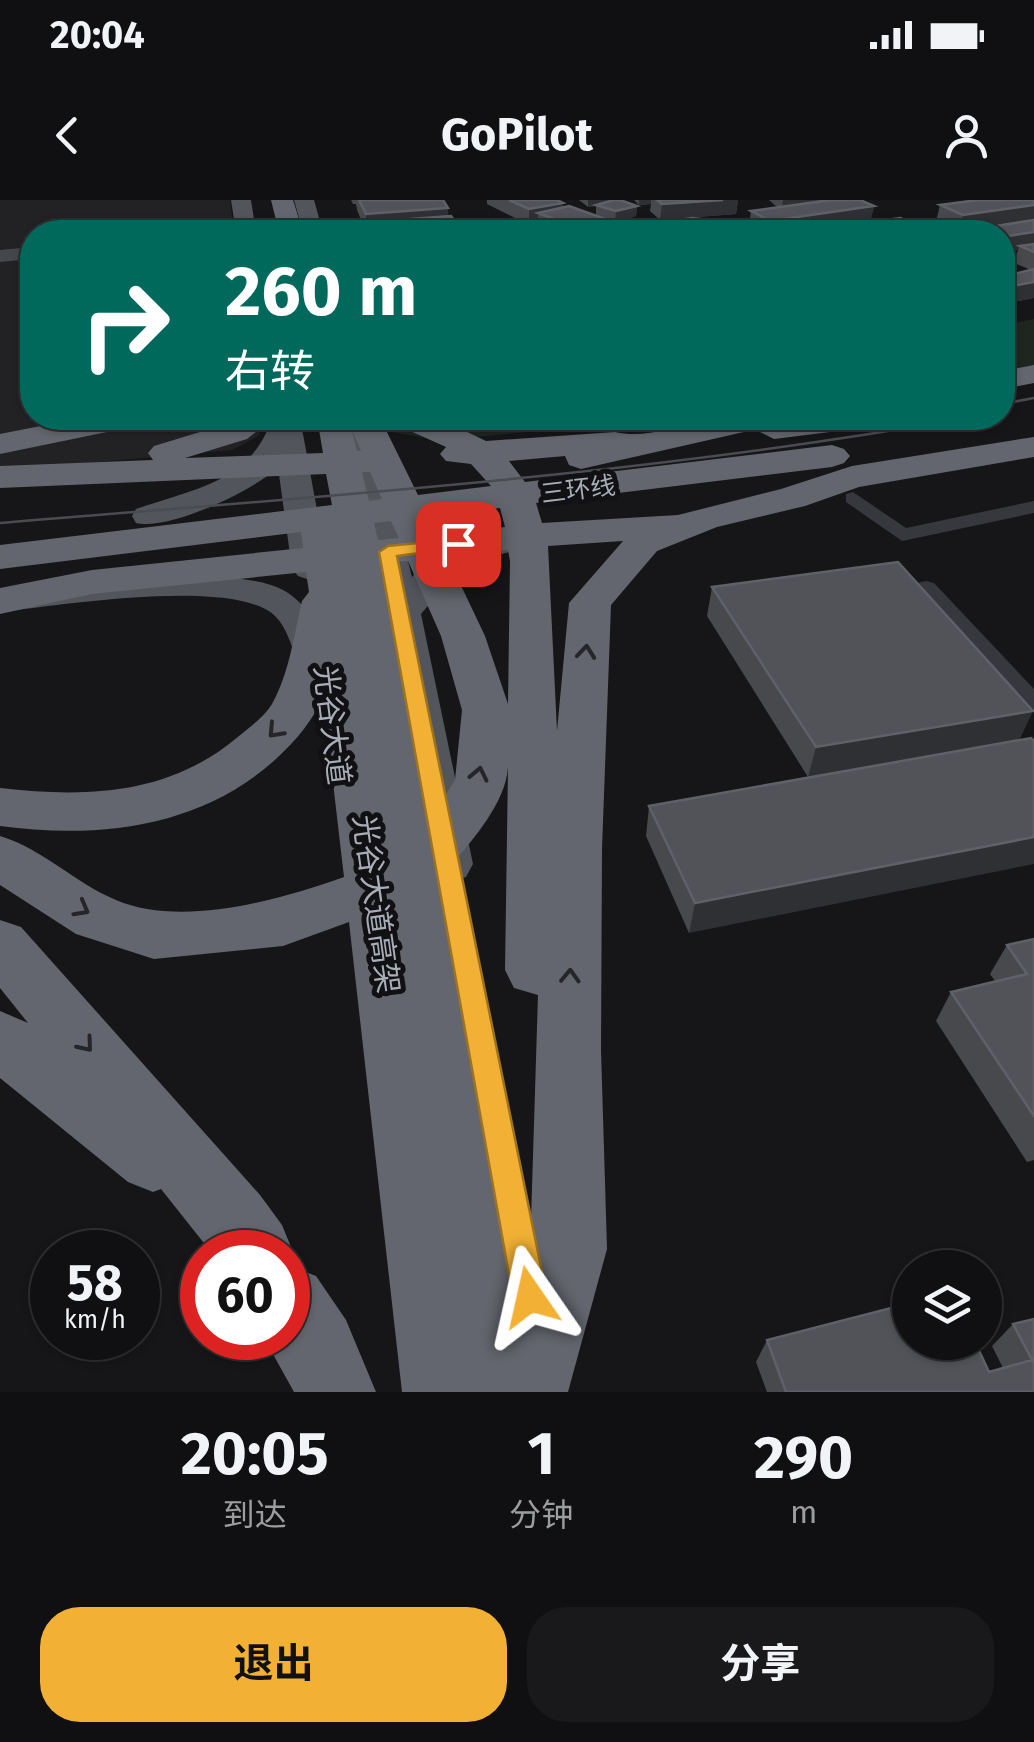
<!DOCTYPE html>
<html lang="zh">
<meta charset="utf-8">
<style>
body{margin:0;font-family:"Fira Sans","Noto Sans SC",sans-serif;background:#19191b;color:#f1f3f6;height:100vh;display:flex;flex-direction:column;font-size:38px;white-space:nowrap}
*{box-sizing:border-box;margin:0}
p{font-size:32px;color:#9c9d9f}
.icon{flex:none;width:55px;height:55px;fill:none;stroke:currentColor;stroke-width:2;stroke-linecap:round;stroke-linejoin:round}
.map{position:relative;height:1192px;overflow:hidden}
.side{display:flex;flex-direction:column;background:#101012;flex:1}
.side>*{flex:none}
.guide{position:absolute;left:20px;top:20px;width:995px;height:210px;border-radius:40px;box-shadow:0 2px 8px #0004,0 0 0 2px #303032;background:#00695c;color:#fff;overflow:hidden}
.tools{position:absolute;left:892px;top:1050px;display:grid;gap:20px}
.tools a{display:grid;place-items:center;width:110px;height:110px;border-radius:50%;background:#101012;box-shadow:0 2px 8px #0004,0 0 0 2px #303032;font-size:50px}
.speed{position:absolute;left:30px;top:1030px;display:flex;gap:20px;font-size:50px;font-weight:700;text-align:center}
.speed>*{display:grid;place-content:center;width:130px;height:130px;border-radius:50%;background:#101012;box-shadow:0 2px 8px #0004,0 0 0 2px #303032;line-height:1}
.speed small{font-size:25px;font-weight:400}
.speed .limit{border:15px solid #d22;background:#fff;color:#111}
.pin{position:absolute;display:grid;place-items:center;width:85px;height:85px;color:#fff;margin:-42px;border-radius:20px;box-shadow:0 5px 15px #0006}
.me{position:absolute;width:110px;margin:-55px;rotate:349deg;stroke-linejoin:round;filter:drop-shadow(0 0 8px #0008)}
.turn{display:flex;align-items:center;gap:35px;height:210px;padding:0 40px;font-size:45px}
.turn .icon{width:130px;height:130px;stroke-width:2.5}
.turn b{display:block;font-size:70px;line-height:85px}
.eta{display:flex;justify-content:space-evenly;align-items:center;height:170px;text-align:center}
.eta b{font-size:60px;font-weight:700;line-height:70px}
.cta{display:flex;gap:20px;margin-top:auto;padding:20px 40px}
.cta a{flex:1;height:115px;border-radius:40px;background:#f2b134;color:#111;font-size:40px;font-weight:700;line-height:115px;text-align:center}
.cta a+a{background:#19191b;color:#f1f3f6}
.status{display:flex;justify-content:space-between;align-items:center;height:70px;padding:0 50px;background:#101012;direction:ltr}
.status svg{height:28px;fill:currentColor}
header{display:flex;justify-content:space-between;align-items:center;height:130px;padding:0 40px;background:#101012;font-size:45px;font-weight:700}
.map>svg:first-child{display:block}
.built{fill:#222225}
.green{fill:#1e261f}
.lines{fill:none;stroke-linecap:round;stroke-linejoin:round}
.street{fill:#37383d;fill-rule:evenodd}
.secondary{fill:#45474d;fill-rule:evenodd}
.primary{fill:#53555c;fill-rule:evenodd}
.highway{fill:#63666e;fill-rule:evenodd}
.tram{stroke:#4a4c52;stroke-width:2.5}
.wall{fill:#47494d}
.shaded-wall{fill:#2f3033}
.building{fill:#525359;stroke:#5f6168;stroke-width:2.5}
.oneway{stroke:#26262a}
.route{fill:#f2b134;stroke:#9d7322;stroke-width:2.5}
.labels{text-anchor:middle;stroke-width:10;stroke-linejoin:round;paint-order:stroke}
.far-street-label{font-size:25px;fill:#a8adb8;stroke:#111113}
.street-label{font-size:30px;fill:#a8adb8;stroke:#111113}
</style>
<div class="status"><b>20:04</b><svg viewBox="0 0 49 12"><path d="M0 12V9h3v3zM5 12V6h3v6zM10 12V3h3v9zM15 12V0h3v12zM26 1h20v11H26zM47 4h2v5h-2z"/></svg></div>
<header><svg class="icon" aria-label="back" viewBox="0 0 24 24"><path d="M15 5l-7 7 7 7"/></svg>GoPilot<svg class="icon" aria-label="person" viewBox="0 0 24 24"><circle cx="12" cy="8" r="4"/><path d="M4 21q1-7 8-7t8 7"/></svg></header>
<div class="map">
<svg width="1034" height="1192" viewBox="0 0 1034 1192">
<rect width="100%" height="100%" fill="#161618"/>
<path class="built" d="M 0,0 L 230,0 L 234,32 L 32,32 L 32,218 L 258,218 L 260,235 L 232,250 L 0,271 Z"/>
<path class="green" d="M 1034,119 L 1034,168 L 1003,174 L 1002,125 Z
M 379,218 L 685,218 L 439,240 L 391,232 Z"/>
<g class="lines">
<path class="street" d="M 853,292 L 906,328 L 1034,301 L 1034,313 L 902,341 L 846,302 L 846,294 Z
M 926,381 L 934,383 L 1034,489 L 1034,512 L 1025,510 L 918,393 L 915,388 L 918,383 Z"/>
<path class="secondary" d="M 32,47 L 32,59 L 0,62 L 0,50 Z"/>
<path class="primary" d="M 231,0 L 251,0 L 256,32 L 236,32 Z
M 294,0 L 314,0 L 323,32 L 303,32 Z
M 272,218 L 300,218 L 328,369 L 322,376 L 310,380 L 298,376 L 292,369 L 278,267 C 255,290 169,331 136,323 L 132,316 L 136,309 C 195,288 251,283 272,218 Z
M 344,218 L 372,218 L 412,377 C 435,350 499,322 534,331 L 539,338 L 534,345 L 484,359 L 456,373 L 421,414 L 473,664 L 466,677 L 449,682 L 432,677 L 425,664 L 385,421 Z
M 196,375 C 298,381 301,390 343,479 L 337,488 L 323,492 L 309,488 C 295,467 293,435 276,417 C 237,376 56,406 0,412 L 0,390 Z"/>
<path class="highway" d="M 271,0 L 293,0 L 303,32 L 279,32 Z
M 1034,165 L 1034,183 L 1002,189 L 1002,171 Z
M 81,218 L 146,218 L 141,225 L 0,254 L 0,234 Z
M 235,218 L 274,218 L 247,239 L 185,258 L 323,253 L 317,218 L 380,218 L 418,295 L 491,286 L 471,264 L 446,261 L 440,254 L 446,247 L 397,225 L 393,218 L 438,218 L 486,241 L 615,232 C 642,238 671,230 695,218 L 879,218 L 874,225 L 862,228 L 774,239 L 758,231 L 744,232 L 581,269 L 569,265 L 565,256 L 509,261 L 525,282 L 832,245 L 844,249 L 850,256 L 844,263 L 832,267 L 536,303 L 542,323 L 678,315 L 781,289 L 852,266 L 1034,237 L 1034,257 L 859,287 L 805,306 L 717,327 L 657,351 L 611,405 L 602,649 L 601,850 L 607,1049 L 568,1192 L 402,1192 L 349,722 L 283,746 L 154,759 L 76,734 L 0,685 L 0,636 C 43,649 75,683 116,700 C 181,728 280,700 344,677 L 323,497 C 312,522 296,540 277,558 C 201,628 98,639 0,626 L 0,588 C 87,598 170,595 239,536 C 250,527 264,517 272,504 C 289,474 294,435 302,401 L 309,392 L 306,372 L 92,394 L 0,414 L 0,388 L 92,370 L 303,348 L 301,332 L 0,369 L 0,345 L 332,305 L 326,274 L 0,288 L 0,266 L 153,260 L 148,253 L 154,246 L 223,225 ZM 352,230 L 361,251 L 357,251 ZM 362,272 L 370,272 L 382,299 L 369,301 ZM 500,308 L 505,327 L 436,334 L 428,316 ZM 391,321 L 399,338 L 378,340 L 374,323 ZM 623,341 L 569,403 L 557,531 L 548,346 ZM 508,350 L 510,361 L 508,504 L 485,436 L 447,356 ZM 408,361 L 441,436 L 462,510 L 455,580 L 438,607 L 383,363 ZM 508,567 L 505,770 L 514,788 L 538,795 L 530,1052 L 451,665 C 473,640 506,602 508,567 Z
M 0,720 L 21,727 L 260,995 L 282,1025 L 293,1052 L 288,1065 L 288,1052 L 211,1052 L 161,989 L 153,992 L 128,982 L 0,878 L 0,811 L 28,823 L 0,788 Z
M 288,1065 L 316,1076 L 346,1120 L 376,1192 L 294,1192 L 264,1138 L 288,1138 Z"/>
<path class="tram" d="M 1002,204 L 1034,198
M 0,323 C 323,296 646,275 965,218"/>
</g>
<path class="wall" d="M 351,0 L 443,0 L 448,8 L 448,16 L 462,32 L 366,32 L 357,10 L 356,4 L 353,4 Z
M 487,0 L 557,0 L 563,3 L 563,7 L 596,15 L 596,6 L 588,7 L 579,0 L 620,0 L 637,6 L 636,16 L 615,22 L 625,32 L 528,32 L 538,29 L 538,23 L 529,25 L 487,4 Z
M 634,0 L 738,0 L 736,14 L 660,20 L 650,11 L 651,4 L 639,5 Z
M 769,0 L 864,0 L 864,2 L 874,6 L 870,22 L 804,32 L 746,32 L 756,31 L 749,27 L 751,11 L 777,7 Z
M 1034,0 L 1034,98 L 1002,104 L 1002,60 L 1008,62 L 1003,77 L 1031,70 L 1014,63 L 1018,50 L 1002,32 L 949,32 L 935,26 L 940,5 Z
M 692,18 L 742,32 L 673,32 L 674,21 Z
M 712,387 L 1033,511 L 689,733 L 646,636 L 649,606 L 808,577 L 707,416 Z
M 1034,739 L 1034,960 L 1027,962 L 936,821 L 951,792 L 995,781 L 990,774 L 1007,745 Z
M 1034,1119 L 1034,1192 L 767,1192 L 756,1162 L 767,1140 L 989,1172 L 1003,1168 L 992,1146 L 1013,1124 Z"/>
<path class="shaded-wall" d="M 588,0 L 613,0 L 596,5 L 596,6 L 588,7 Z
M 639,0 L 651,0 L 651,4 L 639,5 Z
M 723,0 L 738,0 L 736,14 L 660,20 L 662,4 Z
M 783,0 L 864,0 L 864,4 L 781,10 Z
M 563,3 L 563,18 L 538,13 L 538,23 L 529,25 L 529,9 Z
M 1034,5 L 1034,24 L 982,28 L 981,32 L 958,32 L 963,15 Z
M 637,6 L 636,16 L 615,22 L 616,11 Z
M 874,6 L 870,22 L 804,32 L 768,32 L 770,21 Z
M 448,8 L 449,29 L 367,22 L 367,32 L 366,14 Z
M 625,26 L 625,32 L 601,32 Z
M 918,26 L 916,32 L 876,32 Z
M 1034,32 L 1034,48 L 1020,46 L 1018,50 L 1002,53 L 1002,37 Z
M 1008,62 L 1002,79 L 1002,63 Z
M 1034,82 L 1034,98 L 1002,104 L 1002,97 L 1006,87 Z
M 1033,511 L 1019,541 L 808,577 L 816,547 Z
M 1034,637 L 1034,664 L 689,733 L 695,703 Z"/>
<path class="building" d="M 359,0 L 443,0 L 448,8 L 366,14 Z
M 509,0 L 557,0 L 563,3 L 529,9 Z
M 614,0 L 620,0 L 637,6 L 616,11 L 596,5 Z
M 657,0 L 723,0 L 662,4 Z
M 830,0 L 860,0 L 874,6 L 770,21 L 751,11 Z
M 978,0 L 1034,0 L 1034,5 L 963,15 L 940,5 Z
M 569,6 L 625,26 L 601,32 L 589,32 L 538,13 Z
M 451,16 L 462,32 L 372,32 L 367,22 Z
M 692,18 L 729,22 L 743,29 L 728,31 L 719,26 L 683,26 L 674,21 Z
M 900,18 L 918,26 L 876,32 L 825,32 L 820,30 Z
M 1034,20 L 1034,32 L 1002,37 L 1002,32 L 991,32 L 982,28 Z
M 794,26 L 804,31 L 746,32 Z
M 509,27 L 526,32 L 508,32 L 500,30 Z
M 544,28 L 559,32 L 528,32 Z
M 1034,44 L 1034,52 L 1020,46 Z
M 1034,69 L 1034,82 L 1006,87 L 1002,85 L 1002,77 Z
M 898,362 L 1033,511 L 816,547 L 712,387 Z
M 1031,538 L 1034,541 L 1034,637 L 695,703 L 649,606 Z
M 1034,739 L 1034,916 L 951,792 L 1027,774 L 1007,745 Z
M 910,1103 L 910,1142 L 975,1142 L 989,1172 L 1032,1160 L 1013,1124 L 1034,1119 L 1034,1192 L 786,1192 L 767,1140 Z"/>
<defs><path id="oneway-chevron" d="M-2-3.5L2.5 0L-2 3.5" fill="none" stroke-width="1.6" stroke-linecap="round" stroke-linejoin="round" transform="scale(2.5)"/></defs>
<g class="oneway">
<use href="#oneway-chevron" transform="translate(586 452) rotate(-84)"/>
<use href="#oneway-chevron" transform="translate(275 531) rotate(133)"/>
<use href="#oneway-chevron" transform="translate(479 574) rotate(-78)"/>
<use href="#oneway-chevron" transform="translate(82 709) rotate(29)"/>
<use href="#oneway-chevron" transform="translate(570 776) rotate(-88)"/>
<use href="#oneway-chevron" transform="translate(86 845) rotate(50)"/>
</g>
<path class="route" d="M 458,339 L 464,340 L 464,347 L 397,356 L 547,1097 L 542,1109 L 530,1114 L 518,1109 L 513,1097 L 379,352 L 388,346 Z"/>
<g class="labels">
<g class="far-street-label">
<text transform="translate(578 289) rotate(-7)" y="9">三环线</text>
</g>
<g class="street-label">
<text transform="translate(332 525) rotate(83)" y="10">光谷大道</text>
<text transform="translate(376 704) rotate(82)" y="10">光谷大道高架</text>
</g>
</g>
</svg>
<div class="tools">
<a><svg class="icon" aria-label="layers" viewBox="0 0 24 24"><path d="M12 4l9 5-9 5-9-5zM3 14l9 5 9-5"/></svg></a>
</div>
<div class="speed"><div>58<small>km/h</small></div><div class="limit">60</div></div>
<div class="pin" style="left:458px;top:344px;background:#d93025"><svg class="icon" aria-label="arrive" viewBox="0 0 24 24"><path d="M6 21V4h12l-3 4 3 4H6"/></svg></div>
<svg class="me" style="left:530px;top:1097px" viewBox="-20 -20 40 40"><path d="M0-17L14 15 0 8-14 15z" fill="#f2b134" stroke="#fff" stroke-width="4"/></svg>
<div class="guide">
<div class="turn"><svg class="icon" aria-label="right" viewBox="0 0 24 24"><path d="M7 20v-9h11M14 6l5 5-5 5"/></svg><div><b>260 m</b>右转</div></div>
</div>
</div>
<section class="side">
<div class="eta">
<div><b>20:05</b><p>到达</p></div>
<div><b>1</b><p>分钟</p></div>
<div><b>290</b><p>m</p></div>
</div>
<div class="cta"><a>退出</a><a>分享</a></div>
</section>
